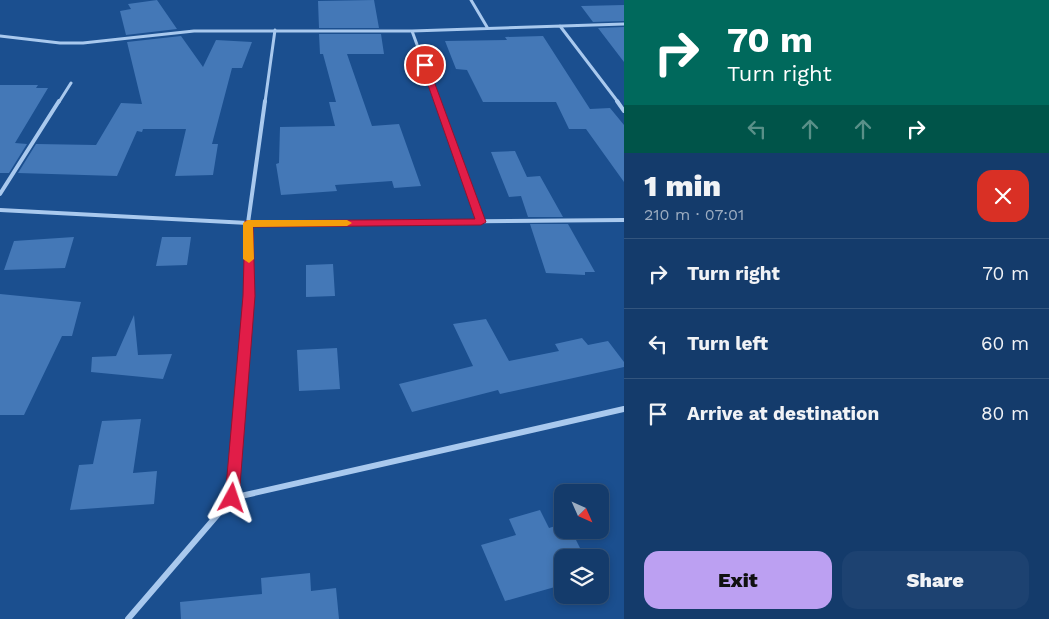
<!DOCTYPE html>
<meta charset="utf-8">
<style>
body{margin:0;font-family:"Work Sans",sans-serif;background:#1d4271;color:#f1f3f6;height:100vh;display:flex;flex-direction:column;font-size:19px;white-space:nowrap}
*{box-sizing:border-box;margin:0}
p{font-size:16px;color:#9dadc1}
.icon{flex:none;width:28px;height:28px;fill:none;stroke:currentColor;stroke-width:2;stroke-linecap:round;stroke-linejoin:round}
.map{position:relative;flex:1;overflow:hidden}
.drawer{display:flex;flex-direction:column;background:#143b6b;width:425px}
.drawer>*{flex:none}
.top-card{background:#00695c;color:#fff;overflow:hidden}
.needle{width:32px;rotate:135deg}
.buttons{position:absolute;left:554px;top:484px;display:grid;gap:10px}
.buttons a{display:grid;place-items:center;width:55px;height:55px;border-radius:10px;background:#143b6b;box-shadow:0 2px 8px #0003,0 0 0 1px #33557e;font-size:25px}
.pin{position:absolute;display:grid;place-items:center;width:42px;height:42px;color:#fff;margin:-21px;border:2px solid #fff;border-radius:50%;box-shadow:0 1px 5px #0007}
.me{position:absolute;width:55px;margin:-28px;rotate:5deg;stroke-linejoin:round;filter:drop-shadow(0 0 4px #0008)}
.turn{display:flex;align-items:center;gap:18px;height:105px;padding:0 20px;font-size:22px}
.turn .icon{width:65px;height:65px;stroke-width:2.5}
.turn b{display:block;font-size:35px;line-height:42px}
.lanes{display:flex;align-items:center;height:48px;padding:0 20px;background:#0003;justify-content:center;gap:25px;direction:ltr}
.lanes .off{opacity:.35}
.round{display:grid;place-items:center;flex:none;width:52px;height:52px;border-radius:15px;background:#1d4271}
.headline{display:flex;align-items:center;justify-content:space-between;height:85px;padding:0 20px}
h1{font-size:30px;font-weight:800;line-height:38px}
.action{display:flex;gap:10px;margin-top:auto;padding:10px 20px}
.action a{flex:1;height:58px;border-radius:15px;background:#bca0f2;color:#111;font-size:20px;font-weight:800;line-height:58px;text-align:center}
.action a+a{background:#1d4271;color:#f1f3f6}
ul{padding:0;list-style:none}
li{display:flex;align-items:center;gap:15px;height:70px;padding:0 20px;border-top:1px solid #33557e}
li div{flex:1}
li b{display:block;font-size:19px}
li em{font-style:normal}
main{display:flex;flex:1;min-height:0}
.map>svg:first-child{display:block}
.building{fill:#4478b7}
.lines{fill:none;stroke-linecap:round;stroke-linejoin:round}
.street-far3{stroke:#a9c9ee;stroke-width:3}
.street-far2{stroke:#a9c9ee;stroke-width:4}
.street-far1{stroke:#a9c9ee;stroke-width:5}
.street{stroke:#a9c9ee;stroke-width:6}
.route{fill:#e11d48;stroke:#92132f}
.slow{fill:#f59e0b}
</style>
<main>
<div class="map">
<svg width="624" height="619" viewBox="0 0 624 619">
<rect width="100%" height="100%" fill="#1b4f8f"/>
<path class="building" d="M 157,0 L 177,29 L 126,35 L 120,11 L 131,9 L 128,4 Z
M 374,0 L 379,28 L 319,28 L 318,1 Z
M 624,5 L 624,21 L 593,22 L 581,6 Z
M 624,27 L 624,62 L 598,28 Z
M 319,34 L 381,34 L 384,54 L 347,54 L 372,126 L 399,124 L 421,186 L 394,188 L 392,181 L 335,185 L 337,191 L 281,195 L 276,164 L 279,163 L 280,127 L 335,126 L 329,102 L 336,102 L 323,54 L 320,54 Z
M 181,36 L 203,67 L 216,40 L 252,42 L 242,68 L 232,68 L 212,144 L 218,144 L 213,175 L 175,176 L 186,129 L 143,129 L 142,132 L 137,131 L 117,176 L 18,173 L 36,144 L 96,145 L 121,103 L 142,104 L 127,42 Z
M 543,36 L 590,109 L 610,108 L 624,125 L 624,182 L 586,129 L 569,129 L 556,102 L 483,102 L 467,70 L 456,69 L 445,41 L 507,40 L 505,37 Z
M 0,85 L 38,85 L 36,88 L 48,88 L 15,143 L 27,144 L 9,173 L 0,173 Z
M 515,151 L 527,177 L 540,176 L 563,217 L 528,217 L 521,196 L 509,197 L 491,152 Z
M 530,224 L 568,224 L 595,272 L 585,272 L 585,275 L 546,273 Z
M 74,237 L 65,268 L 4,270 L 14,241 Z
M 162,237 L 191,237 L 187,265 L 156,266 Z
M 333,264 L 335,296 L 306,297 L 306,265 Z
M 0,294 L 81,302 L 72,336 L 62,336 L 24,415 L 0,415 Z
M 134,315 L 138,355 L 172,354 L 163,379 L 91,372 L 92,357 L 116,356 Z
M 486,319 L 509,361 L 559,351 L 555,344 L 582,338 L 588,345 L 608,341 L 624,362 L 624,367 L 500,394 L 498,390 L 412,412 L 399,384 L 473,366 L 453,324 Z
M 337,348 L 340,389 L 299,391 L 297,350 Z
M 141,419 L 133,473 L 157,471 L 154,504 L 70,510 L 79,465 L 93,464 L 102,421 Z
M 540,510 L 549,528 L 562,524 L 562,530 L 571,530 L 585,558 L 562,558 L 562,585 L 505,601 L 481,545 L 516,535 L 509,519 Z
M 310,573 L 311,591 L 336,588 L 339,619 L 181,619 L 180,602 L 262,594 L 261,578 Z"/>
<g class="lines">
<path class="street-far3" d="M 471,0 L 487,27
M 560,26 L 618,102
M 0,36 L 60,43 L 83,43 L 194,31 L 412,31
M 59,102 L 71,83
M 265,102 L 275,30
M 438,102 L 412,31 L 624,24"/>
<path class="street-far2" d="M 437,101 L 481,222
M 617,101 L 624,111
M 0,194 L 59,101
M 0,210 L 248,223 L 265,101
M 248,234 L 248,223 L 624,220"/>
<path class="street-far1" d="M 240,402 L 249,296 L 248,232"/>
<path class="street" d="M 240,401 L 232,498 L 624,409
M 128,619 L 232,498"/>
</g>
<path class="route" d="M 425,63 L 428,65 L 486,222 L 481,225 L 253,227 L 255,296 L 239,498 L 237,503 L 232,505 L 227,503 L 225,498 L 243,296 L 245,221 L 475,219 L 421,65 Z"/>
<path class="slow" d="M 248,220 L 347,220 L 352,223 L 347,226 L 253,227 L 254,259 L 249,263 L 243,259 L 243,223 Z"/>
</svg>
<div class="buttons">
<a><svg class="needle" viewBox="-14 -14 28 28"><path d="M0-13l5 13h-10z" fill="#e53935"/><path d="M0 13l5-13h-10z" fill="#9dadc1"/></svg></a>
<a><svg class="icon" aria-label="layers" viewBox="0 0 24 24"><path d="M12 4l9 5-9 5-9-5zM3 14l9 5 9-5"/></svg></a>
</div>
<div class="pin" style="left:425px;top:65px;background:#d93025"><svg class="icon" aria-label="arrive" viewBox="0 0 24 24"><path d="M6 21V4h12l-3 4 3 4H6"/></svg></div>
<svg class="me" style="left:232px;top:498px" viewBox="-20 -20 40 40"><path d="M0-17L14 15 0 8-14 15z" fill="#e11d48" stroke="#fff" stroke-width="4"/></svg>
</div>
<section class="drawer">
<div class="top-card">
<div class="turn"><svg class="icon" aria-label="right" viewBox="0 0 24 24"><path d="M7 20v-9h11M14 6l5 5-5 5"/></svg><div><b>70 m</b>Turn right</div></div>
<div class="lanes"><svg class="icon off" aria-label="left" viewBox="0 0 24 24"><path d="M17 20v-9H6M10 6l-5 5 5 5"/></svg><svg class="icon off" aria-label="ahead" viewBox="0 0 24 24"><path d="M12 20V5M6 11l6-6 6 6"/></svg><svg class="icon off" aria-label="ahead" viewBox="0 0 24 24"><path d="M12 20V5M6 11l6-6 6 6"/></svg><svg class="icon" aria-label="right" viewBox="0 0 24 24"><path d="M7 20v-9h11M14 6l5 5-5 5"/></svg></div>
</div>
<div class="headline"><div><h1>1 min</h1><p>210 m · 07:01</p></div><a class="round" style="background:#d93025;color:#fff"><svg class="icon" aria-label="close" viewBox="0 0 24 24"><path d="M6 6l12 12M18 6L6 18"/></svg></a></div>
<ul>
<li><svg class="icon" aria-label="right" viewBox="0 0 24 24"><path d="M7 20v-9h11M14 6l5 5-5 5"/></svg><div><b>Turn right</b></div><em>70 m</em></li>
<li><svg class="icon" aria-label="left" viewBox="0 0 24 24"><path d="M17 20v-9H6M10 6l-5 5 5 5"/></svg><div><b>Turn left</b></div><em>60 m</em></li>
<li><svg class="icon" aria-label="arrive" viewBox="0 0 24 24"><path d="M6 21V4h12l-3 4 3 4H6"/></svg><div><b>Arrive at destination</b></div><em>80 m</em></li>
</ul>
<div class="action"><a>Exit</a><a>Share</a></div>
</section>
</main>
